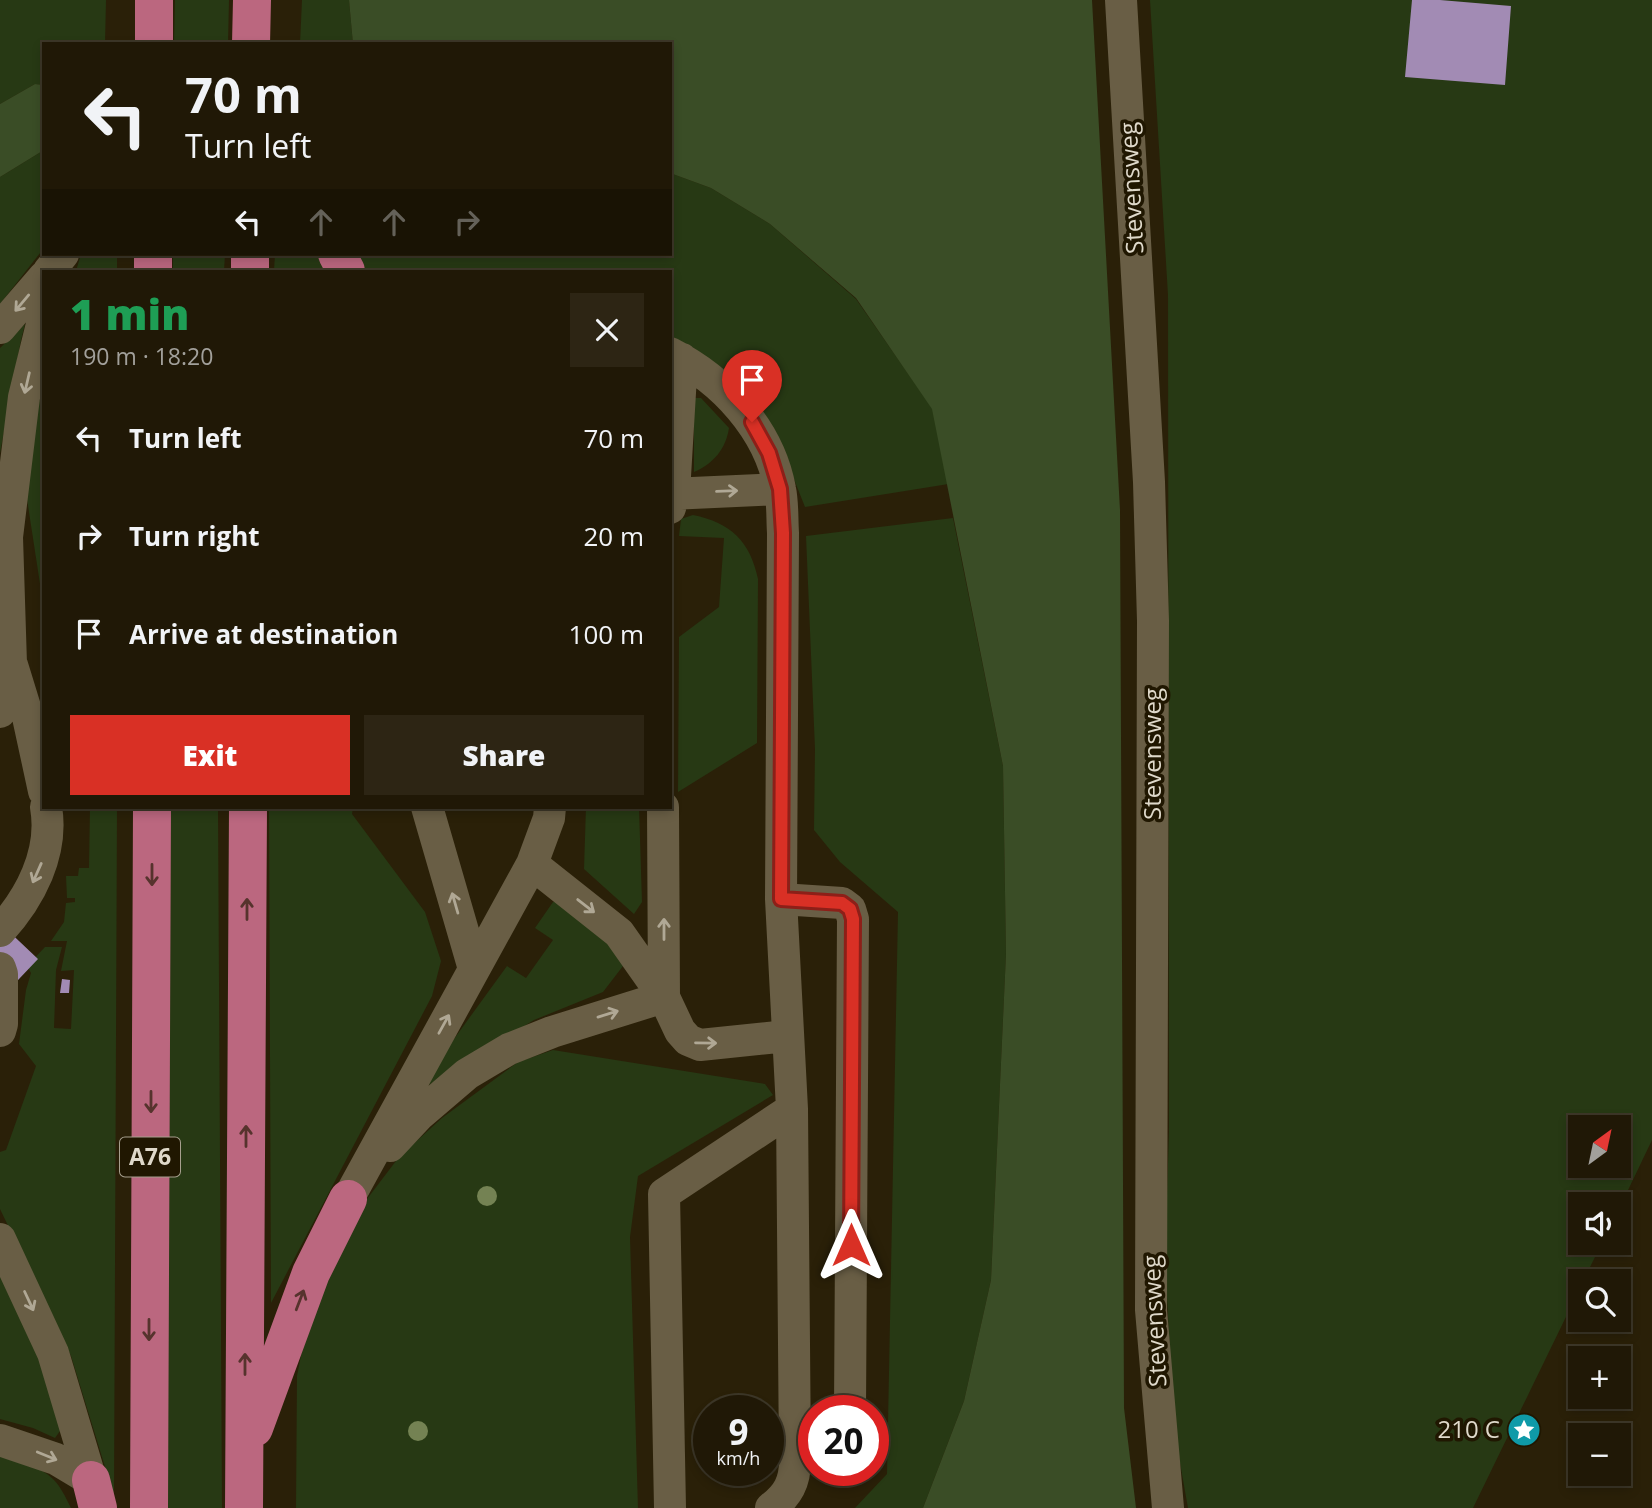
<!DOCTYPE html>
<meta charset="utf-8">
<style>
body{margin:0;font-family:"Open Sans",sans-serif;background:#2d2514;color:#f1f3f6;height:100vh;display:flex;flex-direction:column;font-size:26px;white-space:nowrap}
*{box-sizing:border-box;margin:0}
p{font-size:23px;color:#a2a09b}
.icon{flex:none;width:38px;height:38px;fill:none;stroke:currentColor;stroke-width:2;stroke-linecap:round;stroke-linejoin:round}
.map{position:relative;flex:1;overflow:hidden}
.drawer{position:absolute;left:42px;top:270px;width:630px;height:539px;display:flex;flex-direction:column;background:#201806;border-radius:0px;box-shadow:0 4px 10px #0003,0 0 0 2px #3d3728}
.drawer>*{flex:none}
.top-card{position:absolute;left:42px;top:42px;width:630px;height:214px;border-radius:0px;box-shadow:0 4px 10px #0003,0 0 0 2px #3d3728;background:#201806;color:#f1f3f6;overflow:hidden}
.needle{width:46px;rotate:33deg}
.tools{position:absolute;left:1568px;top:1115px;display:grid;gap:14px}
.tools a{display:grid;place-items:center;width:63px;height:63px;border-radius:0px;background:#201806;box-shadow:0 4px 10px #0003,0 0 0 2px #3d3728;font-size:35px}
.speed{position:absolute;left:693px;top:1395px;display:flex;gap:14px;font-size:35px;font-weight:700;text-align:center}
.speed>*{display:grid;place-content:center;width:91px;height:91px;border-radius:50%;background:#201806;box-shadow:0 4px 10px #0003,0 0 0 2px #3d3728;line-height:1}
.speed small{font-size:18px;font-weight:400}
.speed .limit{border:10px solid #d22;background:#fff;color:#111}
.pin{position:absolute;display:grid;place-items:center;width:60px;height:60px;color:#fff;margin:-72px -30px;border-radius:50% 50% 50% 0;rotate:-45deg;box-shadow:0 0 7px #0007}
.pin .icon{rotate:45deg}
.me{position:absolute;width:77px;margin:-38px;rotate:0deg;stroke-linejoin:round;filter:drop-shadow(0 0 5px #0008)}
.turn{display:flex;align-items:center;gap:24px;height:147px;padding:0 28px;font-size:32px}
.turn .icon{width:91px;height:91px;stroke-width:2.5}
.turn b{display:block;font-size:49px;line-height:60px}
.lanes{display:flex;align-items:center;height:66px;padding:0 28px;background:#0003;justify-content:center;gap:35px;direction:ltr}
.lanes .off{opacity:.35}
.round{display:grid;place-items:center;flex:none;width:74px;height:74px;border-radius:0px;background:#2d2514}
.overview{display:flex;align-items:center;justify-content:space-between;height:119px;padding:0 28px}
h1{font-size:42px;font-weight:800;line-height:52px;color:#1e9e55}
.button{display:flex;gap:14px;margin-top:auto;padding:14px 28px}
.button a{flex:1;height:80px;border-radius:0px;background:#d93025;color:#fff;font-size:28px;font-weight:800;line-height:80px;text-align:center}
.button a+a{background:#2d2514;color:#f1f3f6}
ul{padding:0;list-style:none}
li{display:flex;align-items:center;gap:21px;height:98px;padding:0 28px}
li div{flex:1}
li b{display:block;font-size:26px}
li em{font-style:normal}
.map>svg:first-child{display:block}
.green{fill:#273914;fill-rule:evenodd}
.forest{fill:#3a4d26}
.building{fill:#a28bb4}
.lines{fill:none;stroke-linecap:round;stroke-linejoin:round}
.minor{stroke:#695e45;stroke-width:32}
.highway{stroke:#bb677f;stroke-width:38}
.tree{fill:#748253}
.oneway{stroke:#b0a895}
.oneway2{stroke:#56332d}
.route-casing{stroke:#8d1f18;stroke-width:18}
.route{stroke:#d93025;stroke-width:12}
.labels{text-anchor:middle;stroke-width:7;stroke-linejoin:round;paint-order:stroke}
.shield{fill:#201701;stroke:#a69f8e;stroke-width:2}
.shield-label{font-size:23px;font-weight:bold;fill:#dfd9ca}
.street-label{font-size:24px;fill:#dfd9ca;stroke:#201701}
.poi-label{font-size:24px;fill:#dfd9ca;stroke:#201701;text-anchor:end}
</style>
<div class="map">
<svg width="1652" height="1508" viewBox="0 0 1652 1508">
<rect width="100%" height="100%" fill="#2a2008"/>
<path class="green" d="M 0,0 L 106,0 L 105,44 L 44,44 L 44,85 L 35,84 L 0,104 Z
M 175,0 L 229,0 L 228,44 L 174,44 Z
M 302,0 L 349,0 L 353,44 L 300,44 Z
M 1150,0 L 1652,0 L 1652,1140 L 1619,1209 L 1619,1204 L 1580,1204 L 1580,1242 L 1602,1243 L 1583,1281 L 1580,1281 L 1580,1288 L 1473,1508 L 1188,1508 L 1174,1429 L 1165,1260 L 1169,1131 L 1168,295 ZM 1580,1127 L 1619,1127 L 1619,1166 L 1580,1166 Z
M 44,150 L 44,248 L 0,304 L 0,177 Z
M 670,173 L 711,188 L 770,224 L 856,299 L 933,409 L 961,482 L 805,507 L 780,444 L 670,338 L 670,271 L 366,271 L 358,254 L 670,254 Z
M 81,254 L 117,254 L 117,271 L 76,271 Z
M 173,254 L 225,254 L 224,271 L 173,271 Z
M 275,254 L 322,254 L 330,271 L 274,271 Z
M 25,324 L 21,340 L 0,453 L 0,348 Z
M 44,378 L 44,610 L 27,499 L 38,397 Z
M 694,398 L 701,398 L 729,428 C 726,449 713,464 694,472 Z
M 693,515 C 731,523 750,541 758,579 L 757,743 L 678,792 L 679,637 L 719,607 L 724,538 L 679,536 L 681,519 Z
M 953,518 L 1003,766 L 1006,954 L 991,1280 L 964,1401 L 923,1508 L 855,1508 L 887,1474 L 898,912 L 840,862 L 814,830 L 815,749 L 806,536 Z
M 90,807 L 117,807 L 114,1496 L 71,1356 L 0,1209 L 0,1152 L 6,1150 L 36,1066 L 19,1044 L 26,990 L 31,973 L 27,966 L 45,947 L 62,947 L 56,970 L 54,1028 L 71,1029 L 74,970 L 61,971 L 67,941 L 51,941 L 64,922 L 66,903 L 75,902 L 75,898 L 67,898 L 66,876 L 78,876 L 79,868 L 89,868 Z
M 169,807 L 218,807 L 222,1508 L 167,1508 Z
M 269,807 L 353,807 L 352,814 L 425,912 L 441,961 L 432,996 L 271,1303 Z
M 586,807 L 639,807 L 642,902 L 634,914 L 584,869 Z
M 560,901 L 617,944 L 623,966 L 603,992 L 534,1020 L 414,1094 L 507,966 L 526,978 L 553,940 L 535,928 L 553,902 Z
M 553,1050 L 765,1084 L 773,1095 L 638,1176 L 630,1237 L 638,1508 L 296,1508 L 297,1376 L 313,1293 L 351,1220 L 399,1157 L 442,1118 L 518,1062 Z
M 0,1260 L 16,1294 L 65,1428 L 60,1431 L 55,1438 L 33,1428 L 0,1419 Z
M 0,1457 C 11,1457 18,1460 28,1464 C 54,1475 59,1483 71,1508 L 0,1508 Z"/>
<path class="forest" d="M 349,0 L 1092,0 L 1120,510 L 1124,1408 L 1136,1508 L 923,1508 L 964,1401 L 991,1280 L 1006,954 L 1003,766 L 932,409 L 856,298 L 770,224 L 711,188 L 670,173 L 670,44 L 353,44 Z
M 35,84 L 44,85 L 44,150 L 0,177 L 0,104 Z"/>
<path class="building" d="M 1412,0 L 1440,0 L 1511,6 L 1505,85 L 1405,77 Z
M 472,807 L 578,807 L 578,810 L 472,809 Z
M 0,923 L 38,959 L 0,999 Z
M 62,979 L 70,980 L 69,993 L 60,993 Z"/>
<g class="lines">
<path class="minor" d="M 1121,0 L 1149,482 L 1153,621 L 1151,1310 L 1168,1508
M 49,271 L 63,254
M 0,328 L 44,277
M 670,353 C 723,380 769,429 780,489 C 783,503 782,518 783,533 L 781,899 L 792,1109 L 795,1461
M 670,494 L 780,489
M 670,508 L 674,493 L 682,359
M 12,665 L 28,717 L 44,791
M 0,712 L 11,664 L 7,537 L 24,397 L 44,316
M 427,807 L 474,969
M 663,807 L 664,997
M 532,864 L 619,933 L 664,997 L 680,1031 L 688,1040 L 700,1045 L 787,1036
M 781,899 L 842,903 L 850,909 L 853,919 L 850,1410
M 0,931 C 30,898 54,853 46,807
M 0,968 L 2,974 L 2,1024 L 0,1031
M 390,1146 L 419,1115 L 467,1074 L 509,1049 L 552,1032 L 664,997
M 348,1199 L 532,864 L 549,818 L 550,807
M 0,1239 L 53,1353 L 91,1480
M 0,1440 L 56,1459 L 91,1480
M 670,1508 L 664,1194 L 792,1109
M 771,1508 C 788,1495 795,1482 795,1461 L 812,1452"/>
<path class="highway" d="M 154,44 L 154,0
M 251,44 L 252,0
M 337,254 L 346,271
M 153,271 L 153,254
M 250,271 L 250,254
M 254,1428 L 311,1273 L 348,1199
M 91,1480 L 98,1508
M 149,1508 L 152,807
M 244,1508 L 248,807"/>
</g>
<g class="tree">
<circle cx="487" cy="1196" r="10"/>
<circle cx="418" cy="1431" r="10"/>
</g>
<defs><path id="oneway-shaft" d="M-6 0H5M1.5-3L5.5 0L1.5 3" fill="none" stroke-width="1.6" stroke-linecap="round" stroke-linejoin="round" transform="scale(1.75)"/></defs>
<g class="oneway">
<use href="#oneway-shaft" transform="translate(22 303) rotate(130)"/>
<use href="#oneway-shaft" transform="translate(27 383) rotate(103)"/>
<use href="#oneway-shaft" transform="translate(727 491) rotate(-2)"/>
<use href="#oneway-shaft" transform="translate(37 873) rotate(114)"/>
<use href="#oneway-shaft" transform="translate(455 903) rotate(-106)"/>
<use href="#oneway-shaft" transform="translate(586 906) rotate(38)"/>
<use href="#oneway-shaft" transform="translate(664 929) rotate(-90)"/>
<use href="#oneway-shaft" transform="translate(608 1014) rotate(-17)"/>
<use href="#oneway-shaft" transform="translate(444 1024) rotate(-61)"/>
<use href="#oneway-shaft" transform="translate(706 1043) rotate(1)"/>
<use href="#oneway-shaft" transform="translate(29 1301) rotate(65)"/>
<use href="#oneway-shaft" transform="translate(47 1456) rotate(22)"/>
</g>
<g class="oneway2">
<use href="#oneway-shaft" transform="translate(152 875) rotate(90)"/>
<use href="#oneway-shaft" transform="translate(247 909) rotate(-90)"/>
<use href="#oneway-shaft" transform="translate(151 1102) rotate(90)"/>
<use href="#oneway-shaft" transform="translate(246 1136) rotate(-90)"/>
<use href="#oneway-shaft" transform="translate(300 1300) rotate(-69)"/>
<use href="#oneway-shaft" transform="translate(149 1330) rotate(90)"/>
<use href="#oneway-shaft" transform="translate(245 1364) rotate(-90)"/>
</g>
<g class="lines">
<defs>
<path id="route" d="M 752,422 L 769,453 L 780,489 L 783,533 L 781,899 L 842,903 L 850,909 L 853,919 L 851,1245"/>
</defs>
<use href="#route" class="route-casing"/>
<use href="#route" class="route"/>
</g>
<defs>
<symbol id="sight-disc" viewBox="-11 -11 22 22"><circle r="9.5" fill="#0f9aa8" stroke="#201701"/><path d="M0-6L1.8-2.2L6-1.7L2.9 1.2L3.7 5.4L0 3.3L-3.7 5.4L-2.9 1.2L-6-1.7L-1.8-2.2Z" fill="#fff"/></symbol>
</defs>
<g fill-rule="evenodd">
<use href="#sight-disc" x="1505" y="1411" width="38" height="38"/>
</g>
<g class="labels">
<rect class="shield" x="120" y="1137.5" width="60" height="39" rx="5"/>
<g class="shield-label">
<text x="150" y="1165">A76</text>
</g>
<g class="street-label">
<text transform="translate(1132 188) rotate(-93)" y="8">Stevensweg</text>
<text transform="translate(1153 754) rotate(-90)" y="8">Stevensweg</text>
<text transform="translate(1155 1321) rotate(-93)" y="8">Stevensweg</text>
</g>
<g class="poi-label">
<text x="1500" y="1438">210 C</text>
</g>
</g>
</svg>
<div class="tools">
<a><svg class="needle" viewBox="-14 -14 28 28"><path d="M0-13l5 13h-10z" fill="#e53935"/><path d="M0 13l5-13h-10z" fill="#a2a09b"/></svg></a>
<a><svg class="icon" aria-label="sound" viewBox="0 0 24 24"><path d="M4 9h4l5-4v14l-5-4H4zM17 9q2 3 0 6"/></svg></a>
<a><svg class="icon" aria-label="search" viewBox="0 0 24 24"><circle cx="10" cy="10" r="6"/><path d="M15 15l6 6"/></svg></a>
<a>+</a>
<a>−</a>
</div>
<div class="speed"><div>9<small>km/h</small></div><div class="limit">20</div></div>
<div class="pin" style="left:752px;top:422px;background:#d93025"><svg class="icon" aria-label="arrive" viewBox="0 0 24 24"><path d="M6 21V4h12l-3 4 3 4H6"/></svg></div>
<svg class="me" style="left:851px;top:1245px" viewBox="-20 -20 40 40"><path d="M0-17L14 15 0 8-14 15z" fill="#d93025" stroke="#fff" stroke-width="4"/></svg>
<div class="top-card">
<div class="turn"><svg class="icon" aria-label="left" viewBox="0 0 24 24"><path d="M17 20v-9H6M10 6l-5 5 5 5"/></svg><div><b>70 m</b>Turn left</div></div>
<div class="lanes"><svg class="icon" aria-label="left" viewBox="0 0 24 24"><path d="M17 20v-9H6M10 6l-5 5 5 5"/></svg><svg class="icon off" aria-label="ahead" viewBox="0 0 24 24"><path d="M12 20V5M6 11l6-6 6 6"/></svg><svg class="icon off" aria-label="ahead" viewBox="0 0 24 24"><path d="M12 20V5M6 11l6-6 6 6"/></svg><svg class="icon off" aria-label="right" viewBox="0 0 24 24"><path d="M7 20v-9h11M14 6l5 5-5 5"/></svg></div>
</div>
<section class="drawer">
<div class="overview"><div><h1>1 min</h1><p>190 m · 18:20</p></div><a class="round"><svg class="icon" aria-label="close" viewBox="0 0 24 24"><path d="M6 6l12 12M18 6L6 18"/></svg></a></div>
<ul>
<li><svg class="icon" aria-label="left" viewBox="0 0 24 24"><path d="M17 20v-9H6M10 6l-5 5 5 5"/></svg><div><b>Turn left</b></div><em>70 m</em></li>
<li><svg class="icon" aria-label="right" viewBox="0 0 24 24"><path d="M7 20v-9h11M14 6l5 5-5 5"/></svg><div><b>Turn right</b></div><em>20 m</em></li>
<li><svg class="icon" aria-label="arrive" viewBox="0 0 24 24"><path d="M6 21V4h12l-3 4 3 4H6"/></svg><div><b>Arrive at destination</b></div><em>100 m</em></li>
</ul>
<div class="button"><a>Exit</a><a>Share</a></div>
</section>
</div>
